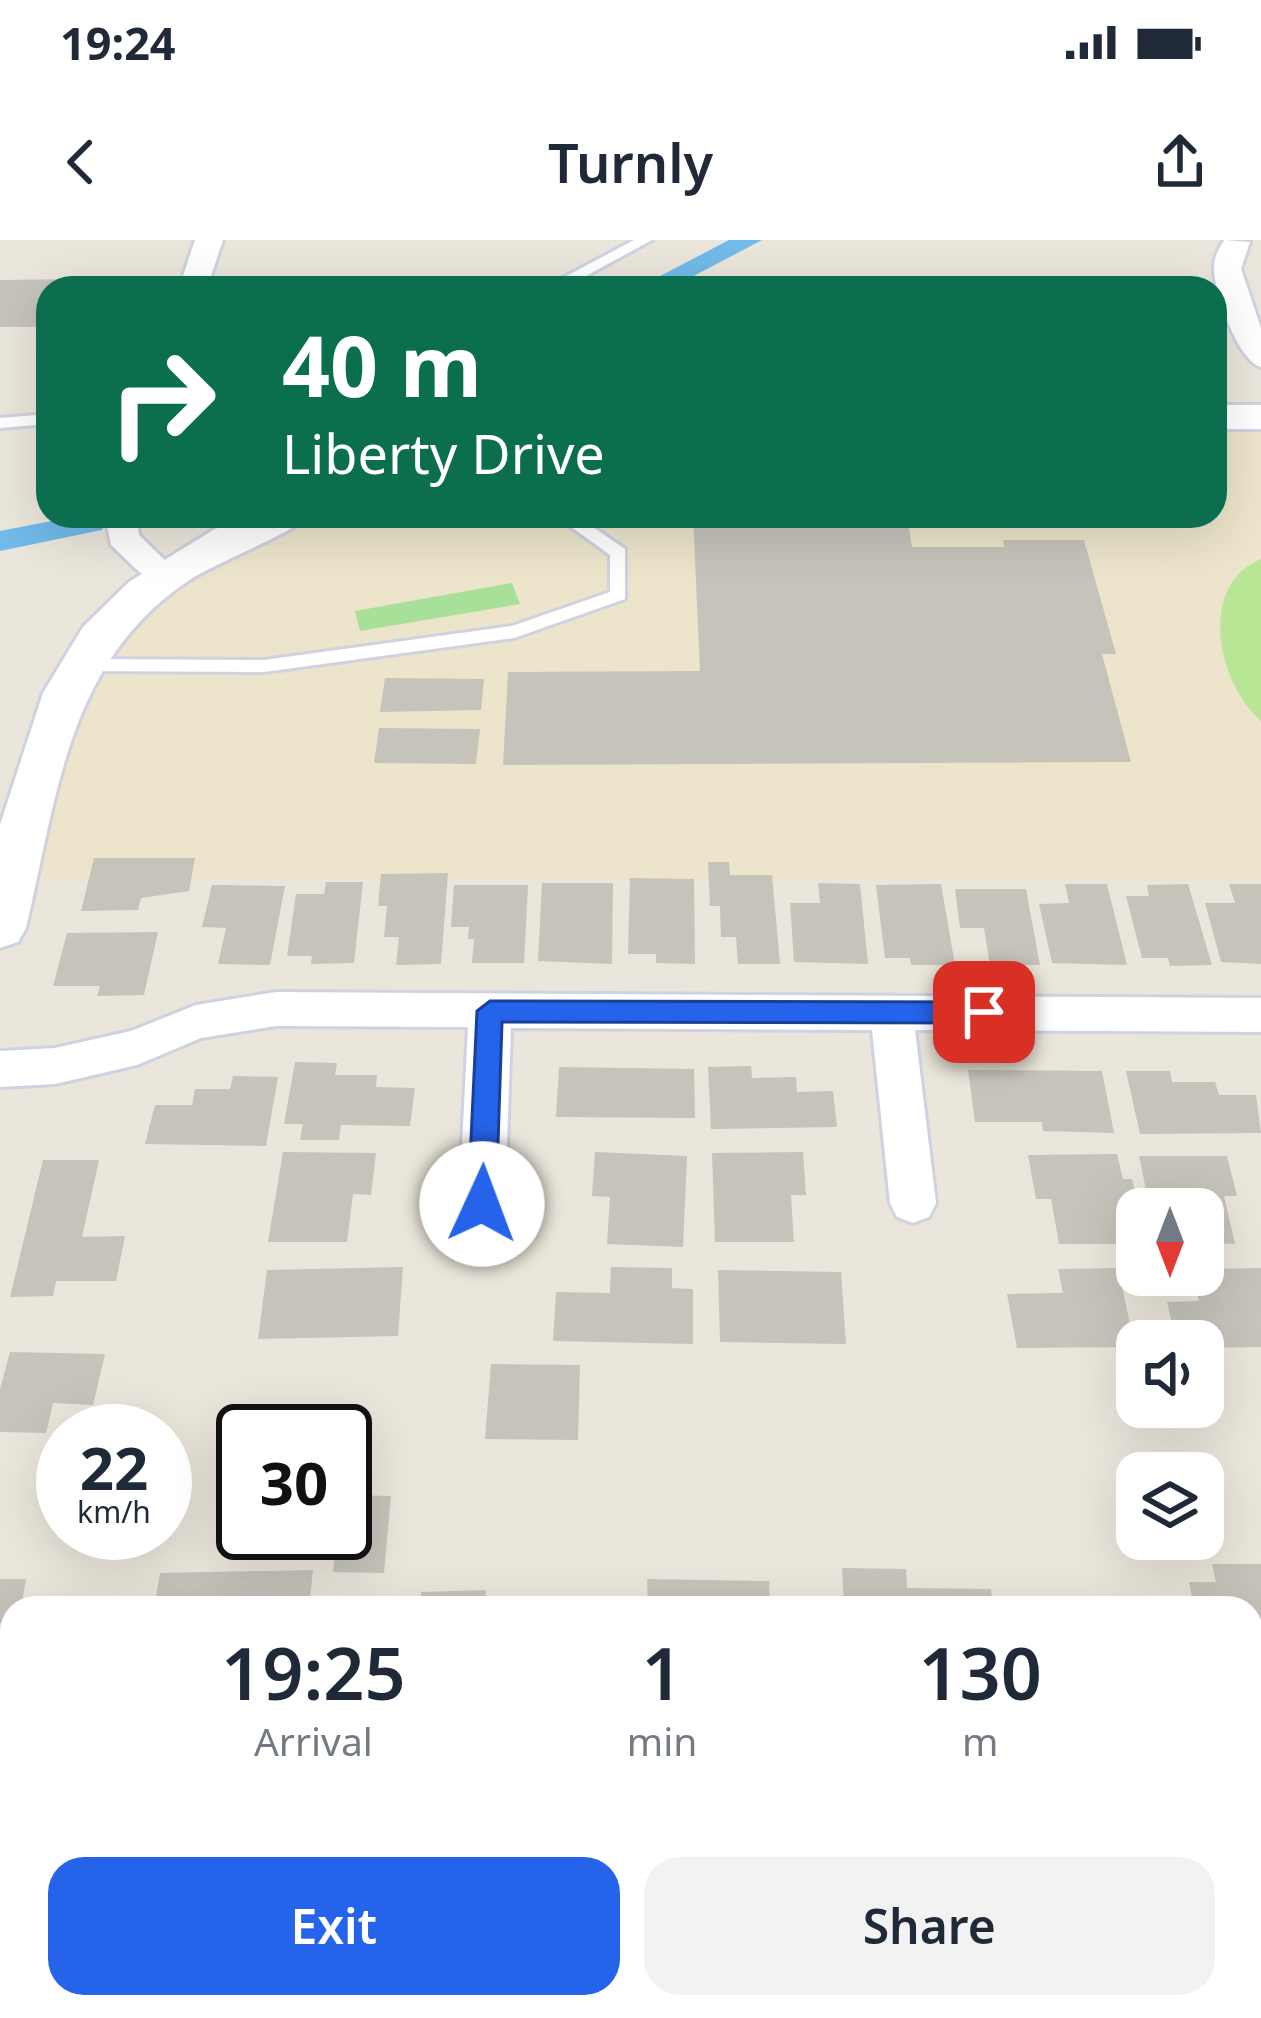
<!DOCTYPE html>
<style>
body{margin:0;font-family:"Noto Sans",sans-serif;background:#f2f2f3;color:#1f2937;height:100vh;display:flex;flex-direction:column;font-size:45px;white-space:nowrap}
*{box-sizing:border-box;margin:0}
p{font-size:39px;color:#747a83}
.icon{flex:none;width:66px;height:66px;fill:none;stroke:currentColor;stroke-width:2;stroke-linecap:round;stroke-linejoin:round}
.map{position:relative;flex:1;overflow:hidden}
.side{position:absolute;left:0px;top:1356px;width:1263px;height:423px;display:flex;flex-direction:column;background:#fff;border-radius:36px 36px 0 0;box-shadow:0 12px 48px #0002}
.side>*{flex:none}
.banner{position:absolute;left:36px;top:36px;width:1191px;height:252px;border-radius:36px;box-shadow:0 12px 48px #0002;background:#0b6e4f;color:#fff;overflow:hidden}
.needle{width:78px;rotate:180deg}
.fabs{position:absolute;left:1116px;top:948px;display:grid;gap:24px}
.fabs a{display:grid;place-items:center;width:108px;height:108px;border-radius:24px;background:#fff;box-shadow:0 12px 48px #0002;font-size:60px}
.speed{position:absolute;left:36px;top:1164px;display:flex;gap:24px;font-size:60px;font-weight:700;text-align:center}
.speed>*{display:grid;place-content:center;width:156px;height:156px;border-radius:50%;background:#fff;box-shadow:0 12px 48px #0002;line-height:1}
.speed small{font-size:30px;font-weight:400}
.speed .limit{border:6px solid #111;border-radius:18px;background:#fff;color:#111}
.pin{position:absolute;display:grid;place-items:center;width:102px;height:102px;color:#fff;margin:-51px;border-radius:24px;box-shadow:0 6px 18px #0006}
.me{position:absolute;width:132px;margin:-66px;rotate:2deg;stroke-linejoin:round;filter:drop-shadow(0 0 9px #0008)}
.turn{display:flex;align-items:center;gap:42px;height:252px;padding:0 48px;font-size:54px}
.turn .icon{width:156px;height:156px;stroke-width:2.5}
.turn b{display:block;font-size:84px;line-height:102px}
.eta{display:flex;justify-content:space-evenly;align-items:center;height:204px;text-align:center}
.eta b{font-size:72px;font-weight:600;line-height:84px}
.cta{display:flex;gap:24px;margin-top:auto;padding:24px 48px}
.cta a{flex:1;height:138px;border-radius:36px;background:#2563eb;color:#fff;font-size:48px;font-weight:600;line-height:138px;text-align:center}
.cta a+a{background:#f2f2f3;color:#1f2937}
.status{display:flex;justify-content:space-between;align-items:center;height:84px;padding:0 60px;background:#fff;direction:ltr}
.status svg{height:33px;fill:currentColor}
header{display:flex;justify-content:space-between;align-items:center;height:156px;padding:0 48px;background:#fff;font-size:54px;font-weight:600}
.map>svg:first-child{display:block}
.education{fill:#ece5cb}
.green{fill:#a8df99}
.pitch{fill:#b9e695}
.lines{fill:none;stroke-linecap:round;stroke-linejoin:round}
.canal{fill:#71bae9;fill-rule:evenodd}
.building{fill:#c6c3bb}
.service-casing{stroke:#d0d1e1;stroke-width:6}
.minor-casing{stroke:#d0d1e1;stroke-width:6}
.tertiary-casing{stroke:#d0d1e1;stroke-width:6}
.service{fill:#fff;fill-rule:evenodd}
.minor{fill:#fff;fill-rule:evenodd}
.tertiary{fill:#fff;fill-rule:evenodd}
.route{fill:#2563eb;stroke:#184099;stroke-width:3}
</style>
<div class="status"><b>19:24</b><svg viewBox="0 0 49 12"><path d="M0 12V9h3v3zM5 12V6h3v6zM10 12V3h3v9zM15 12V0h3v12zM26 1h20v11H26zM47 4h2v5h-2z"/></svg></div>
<header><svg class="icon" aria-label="back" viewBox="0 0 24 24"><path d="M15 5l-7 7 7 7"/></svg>Turnly<svg class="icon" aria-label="share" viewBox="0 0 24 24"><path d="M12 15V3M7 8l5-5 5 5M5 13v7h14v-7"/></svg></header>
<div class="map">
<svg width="1261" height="1778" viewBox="0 0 1261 1778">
<rect width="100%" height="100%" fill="#ebe6db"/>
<path class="education" d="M 1215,176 L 1261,176 L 1261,641 L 18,639 L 115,380 L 287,276 L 1215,276 Z"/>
<path class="green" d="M 512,343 L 520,364 L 360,391 L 355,371 Z"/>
<path class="pitch" d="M 1261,319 L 1261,481 C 1217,443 1197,345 1261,319 Z"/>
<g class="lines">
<path class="canal" d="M 729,0 L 762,0 L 671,48 L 637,48 Z
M 78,276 L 101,276 L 106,283 L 102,290 L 0,311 L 0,291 Z"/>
</g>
<path class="building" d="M 82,39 L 79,48 L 48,48 L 48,87 L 0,87 L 0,40 Z
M 693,276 L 907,276 L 912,307 L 1004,307 L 1003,300 L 1084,300 L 1116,414 L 1102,414 L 1131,522 L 503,525 L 508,432 L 700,431 Z
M 385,438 L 484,439 L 481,470 L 380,472 Z
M 379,488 L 480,489 L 476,524 L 374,523 Z
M 94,618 L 195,618 L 189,651 L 141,658 L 138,670 L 81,671 Z
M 708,622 L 729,622 L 730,635 L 772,635 L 780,724 L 738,724 L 736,697 L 721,697 L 720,666 L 710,666 Z
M 448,633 L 441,724 L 396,725 L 399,697 L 384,697 L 387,666 L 378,666 L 381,634 Z
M 630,638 L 694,639 L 695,724 L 656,723 L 656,714 L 628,714 Z
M 326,642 L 363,642 L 354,723 L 311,724 L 312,716 L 287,716 L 296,654 L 324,654 Z
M 542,643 L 613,643 L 612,724 L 538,721 Z
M 818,643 L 860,644 L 868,724 L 794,722 L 790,663 L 820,663 Z
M 941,644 L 955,725 L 911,725 L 910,718 L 885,718 L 876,645 Z
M 1065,644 L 1107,644 L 1127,725 L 1052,723 L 1039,664 L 1069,663 Z
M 1188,644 L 1212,725 L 1170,726 L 1168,718 L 1142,718 L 1126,656 L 1149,656 L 1147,645 Z
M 1229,644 L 1261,644 L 1261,724 L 1221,722 L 1205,663 L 1235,663 Z
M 212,645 L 285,646 L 270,725 L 218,724 L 226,688 L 202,687 Z
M 454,645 L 528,645 L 524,723 L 472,723 L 474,699 L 468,699 L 469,687 L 451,687 Z
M 955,649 L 1026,649 L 1040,725 L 990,725 L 984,688 L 960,688 Z
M 158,692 L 144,755 L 97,756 L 100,746 L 53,746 L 67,693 Z
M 295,822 L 337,823 L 335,835 L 377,835 L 376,847 L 415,848 L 410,886 L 341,885 L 339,900 L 300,900 L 303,884 L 284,884 Z
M 751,826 L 752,838 L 796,837 L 797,852 L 833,851 L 837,887 L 711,889 L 708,827 Z
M 559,827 L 694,829 L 695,878 L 556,877 Z
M 968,830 L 1102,831 L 1114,893 L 1043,891 L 1042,882 L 975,882 Z
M 1126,831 L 1170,831 L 1172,842 L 1215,842 L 1219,855 L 1256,855 L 1261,893 L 1140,894 Z
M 233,836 L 278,837 L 266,906 L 145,904 L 155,865 L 192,865 L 195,849 L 230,849 Z
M 283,912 L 376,913 L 371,955 L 353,954 L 347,1002 L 268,1002 Z
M 595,912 L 687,916 L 683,1007 L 607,1004 L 610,957 L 592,956 Z
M 803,912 L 806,955 L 791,955 L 794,1002 L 715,1002 L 712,913 Z
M 1117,914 L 1123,939 L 1132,939 L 1139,969 L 1137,982 L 1132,982 L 1136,1004 L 1059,1004 L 1051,959 L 1036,959 L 1028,915 Z
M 1139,916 L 1227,916 L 1237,956 L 1224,956 L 1235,1004 L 1203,1003 L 1203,969 L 1150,969 Z
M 43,920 L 99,920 L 82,997 L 125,996 L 116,1041 L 56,1041 L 53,1056 L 10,1057 Z
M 403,1027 L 398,1096 L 258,1099 L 267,1030 Z
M 611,1027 L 672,1028 L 672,1048 L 693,1049 L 693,1104 L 553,1101 L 556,1052 L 610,1053 Z
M 1118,1028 L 1135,1107 L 1017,1108 L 1007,1054 L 1063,1053 L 1058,1029 Z
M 1261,1028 L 1261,1107 L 1203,1108 L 1203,1101 L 1176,1101 L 1167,1062 L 1199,1061 L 1192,1035 L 1203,1035 L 1203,1029 Z
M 718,1030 L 841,1032 L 846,1104 L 720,1102 Z
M 10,1112 L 105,1114 L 93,1165 L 53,1163 L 46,1193 L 0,1192 L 0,1149 Z
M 491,1124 L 580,1125 L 578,1200 L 485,1199 Z
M 345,1255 L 391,1256 L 384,1333 L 333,1332 L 337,1293 L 345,1293 Z
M 1212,1324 L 1261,1324 L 1261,1410 L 1251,1410 L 1251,1368 L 1194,1368 L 1189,1342 L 1216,1342 Z
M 842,1328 L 906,1329 L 907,1348 L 991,1349 L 993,1368 L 844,1368 Z
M 313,1330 L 309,1368 L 154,1368 L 160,1333 Z
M 0,1339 L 26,1339 L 21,1368 L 12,1368 L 12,1383 L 0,1383 Z
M 647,1339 L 769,1341 L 770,1368 L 648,1368 Z
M 486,1350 L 485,1368 L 421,1368 L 421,1352 Z
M 115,1767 L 230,1767 L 228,1778 L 113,1778 Z
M 262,1767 L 395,1767 L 394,1778 L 261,1778 Z
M 426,1767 L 554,1767 L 553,1778 L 425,1778 Z
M 569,1767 L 681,1767 L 682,1778 L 569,1778 Z
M 697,1767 L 864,1767 L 864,1778 L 697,1778 Z
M 984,1767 L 1076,1767 L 1077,1778 L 985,1778 Z"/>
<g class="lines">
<defs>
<path id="service" d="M 634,0 L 652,0 L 564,48 L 544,48 Z
M 48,174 L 48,184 L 0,188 L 0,178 Z
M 556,276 L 577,276 L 625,309 L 625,359 L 514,398 L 264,432 L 81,431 L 71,425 L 81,419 L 264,420 L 512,386 L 610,352 L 610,315 Z"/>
<path id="minor" d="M 195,0 L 223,0 L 207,48 L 179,48 Z
M 1224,0 L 1250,2 L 1241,29 L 1261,88 L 1261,127 C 1238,121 1213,50 1214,27 C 1214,16 1219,9 1224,0 Z
M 105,276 L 137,276 L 139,295 L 182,337 L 177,345 L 153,345 L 111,305 Z
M 276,752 L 1261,758 L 1261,792 L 915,790 L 936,963 L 929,977 L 913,983 L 897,977 L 890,963 L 872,790 L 511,788 L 505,964 L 498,978 L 482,984 L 466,978 L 459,964 L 468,787 L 276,786 L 201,798 L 137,825 L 55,844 L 0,847 L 0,811 L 55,808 L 131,791 L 196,765 Z
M 0,1541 L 12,1541 L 12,1599 L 0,1599 Z
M 1251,1543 L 1261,1543 L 1261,1601 L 1251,1601 Z
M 1153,1767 L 1215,1767 L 1217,1778 L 1155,1778 Z"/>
<path id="tertiary" d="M 1215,165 L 1261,165 L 1261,189 L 1215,189 Z
M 308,276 C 298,291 212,324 188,341 C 67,422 57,557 26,688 L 18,702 L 0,708 L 0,585 L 43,453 L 83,387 L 129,342 L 213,290 L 247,276 Z"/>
</defs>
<use href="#service" class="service-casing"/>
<use href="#minor" class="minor-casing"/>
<use href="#tertiary" class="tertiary-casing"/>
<use href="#service" class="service"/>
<use href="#minor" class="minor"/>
<use href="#tertiary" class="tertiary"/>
</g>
<path class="route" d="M 490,761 L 984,762 L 997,772 L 984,783 L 502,782 L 496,964 L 492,973 L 482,976 L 472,973 L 468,964 L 477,771 Z"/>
</svg>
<div class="fabs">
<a><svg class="needle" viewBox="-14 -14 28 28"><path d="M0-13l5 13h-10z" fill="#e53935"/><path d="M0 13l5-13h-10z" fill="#747a83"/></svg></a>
<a><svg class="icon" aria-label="sound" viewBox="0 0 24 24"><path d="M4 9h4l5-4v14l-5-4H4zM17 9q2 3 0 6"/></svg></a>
<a><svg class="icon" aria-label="layers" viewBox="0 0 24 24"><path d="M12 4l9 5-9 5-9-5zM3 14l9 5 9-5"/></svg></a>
</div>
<div class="speed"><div>22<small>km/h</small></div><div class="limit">30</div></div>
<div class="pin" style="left:984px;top:772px;background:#d93025"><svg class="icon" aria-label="arrive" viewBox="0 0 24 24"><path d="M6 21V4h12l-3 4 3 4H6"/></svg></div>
<svg class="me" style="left:482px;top:964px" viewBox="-20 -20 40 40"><circle r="19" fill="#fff"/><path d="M0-13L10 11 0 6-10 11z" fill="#2563eb"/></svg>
<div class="banner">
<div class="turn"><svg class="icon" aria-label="right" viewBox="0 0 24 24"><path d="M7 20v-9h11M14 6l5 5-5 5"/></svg><div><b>40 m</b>Liberty Drive</div></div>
</div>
<section class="side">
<div class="eta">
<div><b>19:25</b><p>Arrival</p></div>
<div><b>1</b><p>min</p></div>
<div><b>130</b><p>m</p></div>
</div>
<div class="cta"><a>Exit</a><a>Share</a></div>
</section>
</div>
